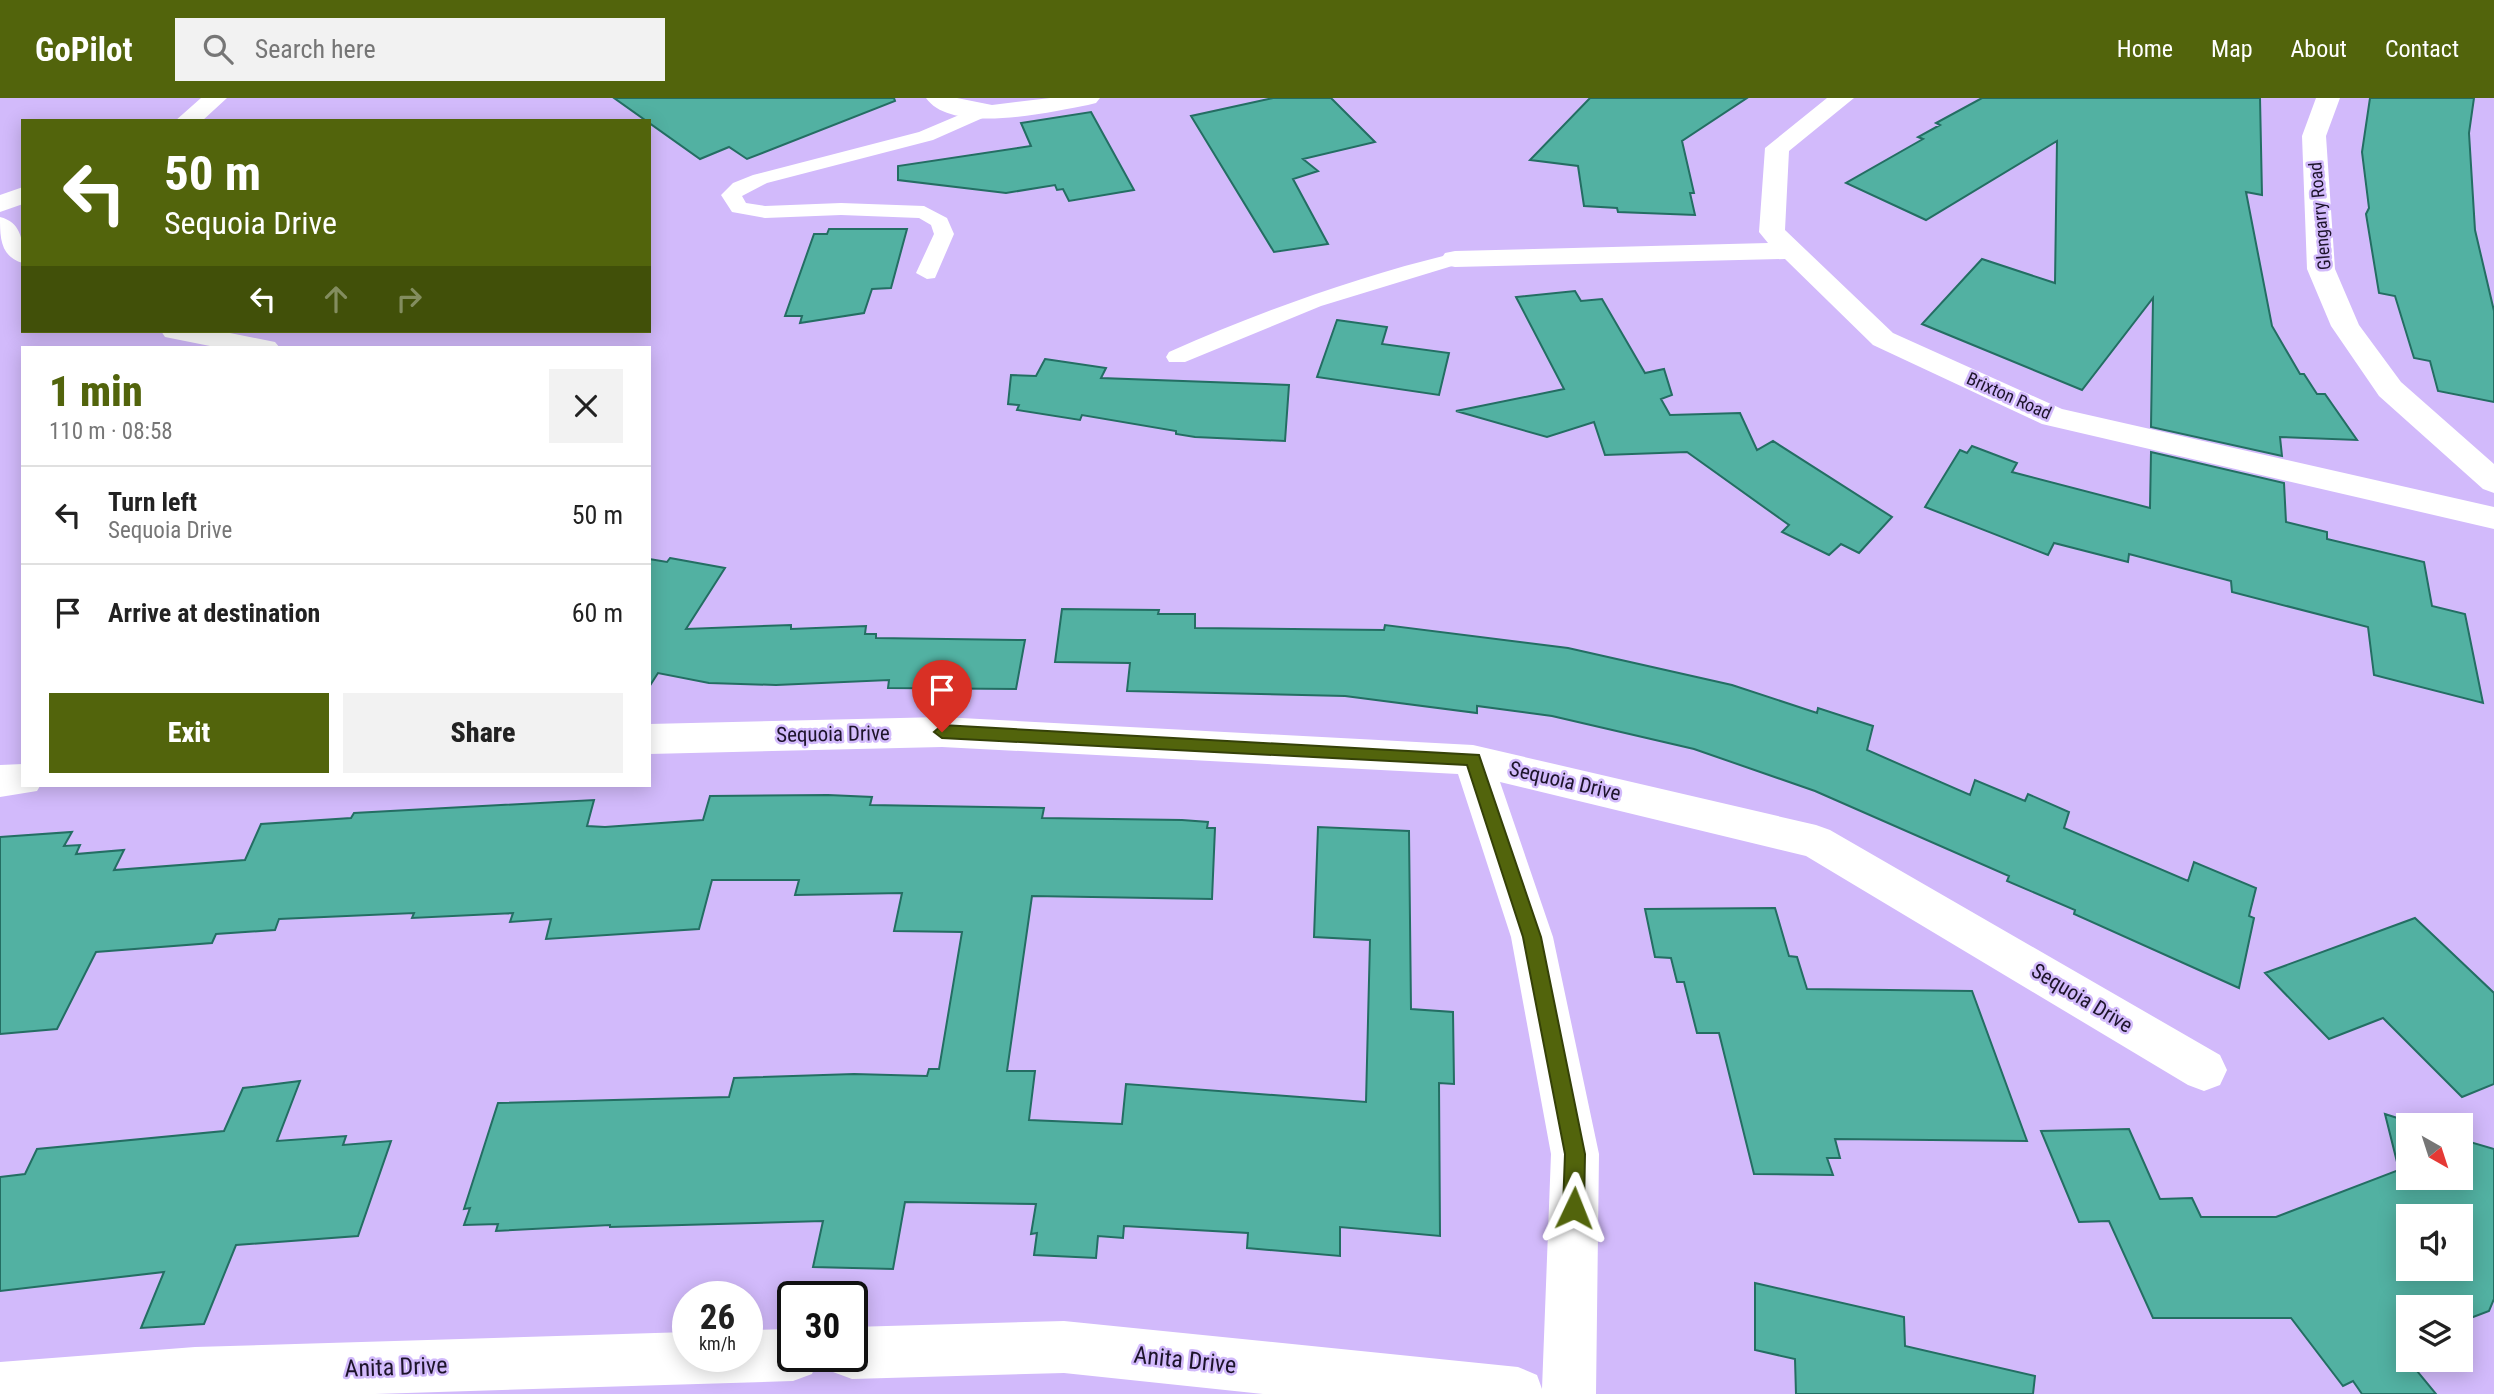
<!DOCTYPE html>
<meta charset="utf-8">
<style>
body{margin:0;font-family:"Roboto Condensed",sans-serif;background:#f2f2f2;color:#222;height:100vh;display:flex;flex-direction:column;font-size:26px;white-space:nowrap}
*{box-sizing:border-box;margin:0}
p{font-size:23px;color:#767676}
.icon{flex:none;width:38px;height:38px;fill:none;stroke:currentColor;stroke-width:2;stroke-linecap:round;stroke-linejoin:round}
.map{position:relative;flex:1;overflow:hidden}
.drawer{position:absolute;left:21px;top:248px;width:630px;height:441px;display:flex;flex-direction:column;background:#fff;border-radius:0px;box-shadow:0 4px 18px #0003}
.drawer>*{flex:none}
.hud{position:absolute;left:21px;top:21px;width:630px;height:214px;border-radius:0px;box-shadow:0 4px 18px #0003;background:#52640c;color:#fff;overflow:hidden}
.needle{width:46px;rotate:141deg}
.controls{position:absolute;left:2396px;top:1015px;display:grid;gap:14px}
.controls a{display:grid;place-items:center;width:77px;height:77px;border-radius:0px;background:#fff;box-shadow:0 4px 18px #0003;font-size:35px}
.speed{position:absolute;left:672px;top:1183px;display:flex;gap:14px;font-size:35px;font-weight:700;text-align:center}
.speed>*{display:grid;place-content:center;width:91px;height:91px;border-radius:50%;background:#fff;box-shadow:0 4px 18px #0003;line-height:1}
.speed small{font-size:18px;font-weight:400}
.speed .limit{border:4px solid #111;border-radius:10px;background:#fff;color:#111}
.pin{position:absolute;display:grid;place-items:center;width:60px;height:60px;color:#fff;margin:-72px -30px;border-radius:50% 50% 50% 0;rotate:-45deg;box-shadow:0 0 7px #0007}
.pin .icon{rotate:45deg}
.me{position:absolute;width:77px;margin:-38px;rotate:2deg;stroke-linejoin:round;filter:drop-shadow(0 0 5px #0008)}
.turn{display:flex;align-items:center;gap:24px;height:147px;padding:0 28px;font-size:32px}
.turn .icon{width:91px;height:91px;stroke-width:2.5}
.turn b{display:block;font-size:49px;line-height:60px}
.lanes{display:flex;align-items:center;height:66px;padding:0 28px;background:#0003;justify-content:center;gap:35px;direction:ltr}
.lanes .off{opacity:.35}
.round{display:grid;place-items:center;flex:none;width:74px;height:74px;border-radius:0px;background:#f2f2f2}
.head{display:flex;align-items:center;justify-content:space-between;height:119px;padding:0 28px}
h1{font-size:42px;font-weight:800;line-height:52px;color:#52640c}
.primary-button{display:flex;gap:14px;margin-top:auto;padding:14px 28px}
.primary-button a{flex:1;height:80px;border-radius:0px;background:#52640c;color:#fff;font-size:28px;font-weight:800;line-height:80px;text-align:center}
.primary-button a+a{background:#f2f2f2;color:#222}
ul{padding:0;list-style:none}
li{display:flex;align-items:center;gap:21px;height:98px;padding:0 28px;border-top:2px solid #e0e0e0}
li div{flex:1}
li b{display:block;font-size:26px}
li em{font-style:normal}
header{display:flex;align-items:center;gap:42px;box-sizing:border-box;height:98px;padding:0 35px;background:#52640c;color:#fff}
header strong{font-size:33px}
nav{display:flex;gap:38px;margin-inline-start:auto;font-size:24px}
.search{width:490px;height:63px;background:#f2f2f2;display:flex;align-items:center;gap:18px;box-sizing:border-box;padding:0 24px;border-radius:0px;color:#767676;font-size:26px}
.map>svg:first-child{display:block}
.building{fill:#52b1a2;stroke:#246e63;stroke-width:2;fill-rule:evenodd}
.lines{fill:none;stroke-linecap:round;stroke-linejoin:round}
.service{fill:#fff;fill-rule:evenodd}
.minor{fill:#fff;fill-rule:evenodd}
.route{fill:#52640c;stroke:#354108;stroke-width:2}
.labels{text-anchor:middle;stroke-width:5;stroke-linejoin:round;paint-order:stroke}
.far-street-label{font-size:18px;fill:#1d142b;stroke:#d2bafb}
.street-label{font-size:21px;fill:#1d142b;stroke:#d2bafb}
.near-street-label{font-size:24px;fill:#1d142b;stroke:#d2bafb}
</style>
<header>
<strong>GoPilot</strong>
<div class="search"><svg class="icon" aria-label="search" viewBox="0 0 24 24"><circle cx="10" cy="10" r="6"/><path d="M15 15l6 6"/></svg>Search here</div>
<nav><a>Home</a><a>Map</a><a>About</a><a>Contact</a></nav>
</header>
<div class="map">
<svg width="2494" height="1296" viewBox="0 0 2494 1296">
<rect width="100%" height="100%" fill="#d2bafb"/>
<path class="building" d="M 614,0 L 894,0 L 895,3 L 747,61 L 729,49 L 700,61 Z
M 1273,0 L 1331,0 L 1375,44 L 1303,61 L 1318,73 L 1293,81 L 1328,146 L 1274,154 L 1191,18 Z
M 1590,0 L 1747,0 L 1682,43 L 1694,95 L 1690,95 L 1695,117 L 1618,114 L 1617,110 L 1584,108 L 1578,68 L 1530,62 Z
M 1982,0 L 2260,0 L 2262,97 L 2246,94 L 2272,228 L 2300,276 L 2304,276 L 2317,296 L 2325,296 L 2357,342 L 2280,339 L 2282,358 L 2151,329 L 2153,200 L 2082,292 L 1922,226 L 1982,161 L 2055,185 L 2057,43 L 1926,122 L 1846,85 L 1923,41 L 1918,39 L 1940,27 L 1936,25 Z
M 2370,0 L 2474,0 L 2469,35 L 2475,132 L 2494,213 L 2494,304 L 2438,293 L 2430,263 L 2414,260 L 2395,198 L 2379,195 L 2366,116 L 2369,110 L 2362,54 Z
M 1091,14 L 1134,92 L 1069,103 L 1063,91 L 1057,92 L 1055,87 L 1006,95 L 898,82 L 898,68 L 1031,48 L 1021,25 Z
M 829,131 L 907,131 L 891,190 L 872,191 L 864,215 L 800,225 L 802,218 L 785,218 L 814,136 L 827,136 Z
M 1575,193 L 1581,203 L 1602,201 L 1645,275 L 1664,271 L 1672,297 L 1661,301 L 1670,317 L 1740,315 L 1757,352 L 1773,343 L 1892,419 L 1859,455 L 1841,446 L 1829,457 L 1782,434 L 1789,427 L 1687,354 L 1605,357 L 1594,324 L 1547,339 L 1456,313 L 1564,291 L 1516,199 Z
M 1337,222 L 1387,229 L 1382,246 L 1449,255 L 1439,297 L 1317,279 Z
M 1045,261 L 1106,270 L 1101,280 L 1289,287 L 1285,343 L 1195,339 L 1176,336 L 1176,333 L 1082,317 L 1080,322 L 1017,312 L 1019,307 L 1008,306 L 1011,277 L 1036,278 Z
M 1972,348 L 2017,365 L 2012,374 L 2150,410 L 2151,354 L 2284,385 L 2286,424 L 2327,434 L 2327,441 L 2424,464 L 2432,508 L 2465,516 L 2483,605 L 2374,577 L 2368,529 L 2232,494 L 2231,483 L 2129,456 L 2128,464 L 2054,445 L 2048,457 L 1925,409 L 1960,352 L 1967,355 Z
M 670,460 L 725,470 L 686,531 L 791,527 L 791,531 L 866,528 L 865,536 L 876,536 L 876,540 L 1025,542 L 1016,591 L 888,590 L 889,582 L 776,587 L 709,585 L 658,575 L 649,589 L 649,461 L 667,464 Z
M 1062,511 L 1159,512 L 1158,516 L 1195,516 L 1195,530 L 1384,532 L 1385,527 L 1568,550 L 1732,587 L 1817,615 L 1818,610 L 1873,628 L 1867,652 L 1970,697 L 1975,682 L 2025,703 L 2028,696 L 2069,714 L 2064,730 L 2188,783 L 2194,764 L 2256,790 L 2249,818 L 2254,820 L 2239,890 L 2074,816 L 2075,812 L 2007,783 L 2009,778 L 1815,693 L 1694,651 L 1552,618 L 1477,608 L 1477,615 L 1345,598 L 1127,593 L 1130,565 L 1055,564 Z
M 828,697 L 872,699 L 870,707 L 1044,710 L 1042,720 L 1182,722 L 1208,724 L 1207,730 L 1215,730 L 1212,801 L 1032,798 L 1007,973 L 1035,973 L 1029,1022 L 1122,1026 L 1126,986 L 1366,1004 L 1370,842 L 1314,839 L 1318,729 L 1409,733 L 1411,911 L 1453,914 L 1454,986 L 1439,985 L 1440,1138 L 1340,1129 L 1340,1158 L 1247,1150 L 1248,1135 L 1124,1128 L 1123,1140 L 1098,1138 L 1096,1160 L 1034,1157 L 1037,1135 L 1031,1136 L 1036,1106 L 905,1104 L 893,1171 L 813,1169 L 823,1123 L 610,1129 L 610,1127 L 496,1133 L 498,1126 L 464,1127 L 470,1110 L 464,1111 L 498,1005 L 729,999 L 734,980 L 854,976 L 927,978 L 929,971 L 939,971 L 962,834 L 894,833 L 902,795 L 795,797 L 799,782 L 712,782 L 699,831 L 546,841 L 551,821 L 510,824 L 513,815 L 412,820 L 414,815 L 279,821 L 275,832 L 216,836 L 212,845 L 96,854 L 57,931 L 0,936 L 0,739 L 72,734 L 64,748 L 80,747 L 76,756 L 124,752 L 114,772 L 245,762 L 261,726 L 351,720 L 354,715 L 594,702 L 587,728 L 605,729 L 703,722 L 710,698 Z
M 1775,810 L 1789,858 L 1797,859 L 1807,891 L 1972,893 L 2027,1043 L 1835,1041 L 1840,1060 L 1827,1060 L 1833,1077 L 1754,1076 L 1719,935 L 1697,935 L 1684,884 L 1677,884 L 1671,860 L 1655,859 L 1645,811 Z
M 2415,820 L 2494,895 L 2494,986 L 2462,999 L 2383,920 L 2329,941 L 2265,875 Z
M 300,983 L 277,1043 L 346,1038 L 343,1047 L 391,1043 L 358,1138 L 236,1147 L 204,1226 L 141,1230 L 164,1174 L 0,1193 L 0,1079 L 25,1076 L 37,1051 L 224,1033 L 243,990 Z
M 2385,1016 L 2419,1027 L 2408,1027 L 2408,1080 L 2460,1080 L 2460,1041 L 2494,1051 L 2494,1201 L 2489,1213 L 2460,1224 L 2460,1209 L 2408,1209 L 2408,1246 L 2398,1250 L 2436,1296 L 2362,1296 L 2353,1283 L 2343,1288 L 2291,1220 L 2153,1220 L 2109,1123 L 2079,1124 L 2041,1033 L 2129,1031 L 2160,1101 L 2192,1100 L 2201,1119 L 2276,1119 L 2399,1072 ZM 2408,1118 L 2460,1118 L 2460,1171 L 2408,1171 Z
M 1755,1185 L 1904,1219 L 1905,1248 L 2035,1278 L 2033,1296 L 1796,1296 L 1795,1261 L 1755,1252 Z"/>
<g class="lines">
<path class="service" d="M 978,9 L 987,15 L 985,19 L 933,42 L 767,85 L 742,98 L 746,105 L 765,108 L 841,105 L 924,108 L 947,120 L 954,136 L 935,180 L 927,181 L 916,175 L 934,136 L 931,127 L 919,120 L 841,117 L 765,120 L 732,114 L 721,97 L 733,85 L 753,77 L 919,34 Z
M 1455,155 L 1462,157 L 1466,161 L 1462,165 L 1321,208 L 1185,264 L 1169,264 L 1166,259 L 1169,254 C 1262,213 1356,179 1455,155 Z"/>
<path class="minor" d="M 201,0 L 227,0 L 202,23 L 175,23 Z
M 926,0 L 957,0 L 992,7 L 1050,0 L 1100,0 L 1096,5 L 1088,7 C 1051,14 952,37 926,0 Z
M 1827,0 L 1854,0 L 1789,53 L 1785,132 L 1893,235 L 2062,311 L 2494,409 L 2494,431 L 2042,326 L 1873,247 L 1785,161 L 1455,169 L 1445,167 L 1441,161 L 1445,155 L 1455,153 L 1768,145 L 1759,134 L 1765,50 Z
M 2316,0 L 2340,0 L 2326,38 L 2335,171 L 2359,227 L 2401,284 L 2494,366 L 2494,395 L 2483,391 L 2379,298 L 2331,228 L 2307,171 L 2302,38 Z
M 23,89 L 23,106 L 0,114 L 0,97 Z
M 0,119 C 23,125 23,145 23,165 C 0,159 0,139 0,119 Z
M 161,233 L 220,233 L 275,244 L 280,250 L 220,250 L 165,239 Z
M 942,619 L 1473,647 L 1816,727 L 1830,732 L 2220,957 L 2227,972 L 2220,987 L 2204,993 L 2188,987 L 1806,758 L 1500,684 L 1553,839 L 1599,1056 L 1596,1296 L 1263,1296 L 1064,1275 L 852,1281 L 833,1274 L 827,1258 L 852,1258 L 852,1229 L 1064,1223 L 1518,1269 L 1537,1277 L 1542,1291 L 1551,1056 L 1511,839 L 1458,676 L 942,649 L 649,656 L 649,626 Z
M 23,666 L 23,688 L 40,688 L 37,693 L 0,699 L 0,667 Z
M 793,1231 L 793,1258 L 819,1258 L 812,1276 L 793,1283 L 375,1296 L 0,1296 L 0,1264 L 195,1249 L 688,1234 L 688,1258 L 747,1258 L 747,1232 Z"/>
</g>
<path class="route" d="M 942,627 L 1479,657 L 1541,839 L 1585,1056 L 1584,1110 L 1581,1117 L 1574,1120 L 1566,1117 L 1563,1110 L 1565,1056 L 1523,839 L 1467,667 L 942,640 L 934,634 Z"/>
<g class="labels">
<g class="far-street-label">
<text transform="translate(2320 118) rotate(-95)" y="6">Glengarry Road</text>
<text transform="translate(2009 298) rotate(24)" y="6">Brixton Road</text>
</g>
<g class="street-label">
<text transform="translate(833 636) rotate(-1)" y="7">Sequoia Drive</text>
<text transform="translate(1565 683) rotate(13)" y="7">Sequoia Drive</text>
<text transform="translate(2082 900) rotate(31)" y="7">Sequoia Drive</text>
</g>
<g class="near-street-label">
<text transform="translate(1185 1262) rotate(6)" y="8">Anita Drive</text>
<text transform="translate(396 1269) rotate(-2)" y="8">Anita Drive</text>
</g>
</g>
</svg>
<div class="controls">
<a><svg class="needle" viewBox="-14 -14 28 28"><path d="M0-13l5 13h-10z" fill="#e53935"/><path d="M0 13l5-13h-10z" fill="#767676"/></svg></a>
<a><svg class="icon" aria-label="sound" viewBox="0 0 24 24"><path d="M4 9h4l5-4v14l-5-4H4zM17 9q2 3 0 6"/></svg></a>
<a><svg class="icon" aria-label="layers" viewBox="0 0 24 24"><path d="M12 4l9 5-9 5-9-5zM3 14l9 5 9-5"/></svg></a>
</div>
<div class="speed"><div>26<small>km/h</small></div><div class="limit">30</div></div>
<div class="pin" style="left:942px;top:634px;background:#d93025"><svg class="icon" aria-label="arrive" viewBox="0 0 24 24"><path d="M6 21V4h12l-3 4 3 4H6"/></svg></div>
<svg class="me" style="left:1574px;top:1110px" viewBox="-20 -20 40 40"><path d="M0-17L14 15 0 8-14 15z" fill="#52640c" stroke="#fff" stroke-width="4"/></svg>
<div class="hud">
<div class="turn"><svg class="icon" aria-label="left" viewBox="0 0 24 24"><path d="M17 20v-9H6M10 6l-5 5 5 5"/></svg><div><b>50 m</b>Sequoia Drive</div></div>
<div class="lanes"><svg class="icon" aria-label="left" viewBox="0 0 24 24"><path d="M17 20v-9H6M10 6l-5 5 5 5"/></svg><svg class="icon off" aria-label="ahead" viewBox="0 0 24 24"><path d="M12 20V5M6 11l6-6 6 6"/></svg><svg class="icon off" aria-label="right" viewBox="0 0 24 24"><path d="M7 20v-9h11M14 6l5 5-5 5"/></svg></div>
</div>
<section class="drawer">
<div class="head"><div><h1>1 min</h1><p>110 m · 08:58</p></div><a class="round"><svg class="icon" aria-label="close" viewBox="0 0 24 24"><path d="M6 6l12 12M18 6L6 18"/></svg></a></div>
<ul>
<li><svg class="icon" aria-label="left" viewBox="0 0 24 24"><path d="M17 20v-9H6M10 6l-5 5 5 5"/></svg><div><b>Turn left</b><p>Sequoia Drive</p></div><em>50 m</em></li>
<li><svg class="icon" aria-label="arrive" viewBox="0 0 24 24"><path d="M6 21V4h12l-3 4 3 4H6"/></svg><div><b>Arrive at destination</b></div><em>60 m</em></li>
</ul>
<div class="primary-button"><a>Exit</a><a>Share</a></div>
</section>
</div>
